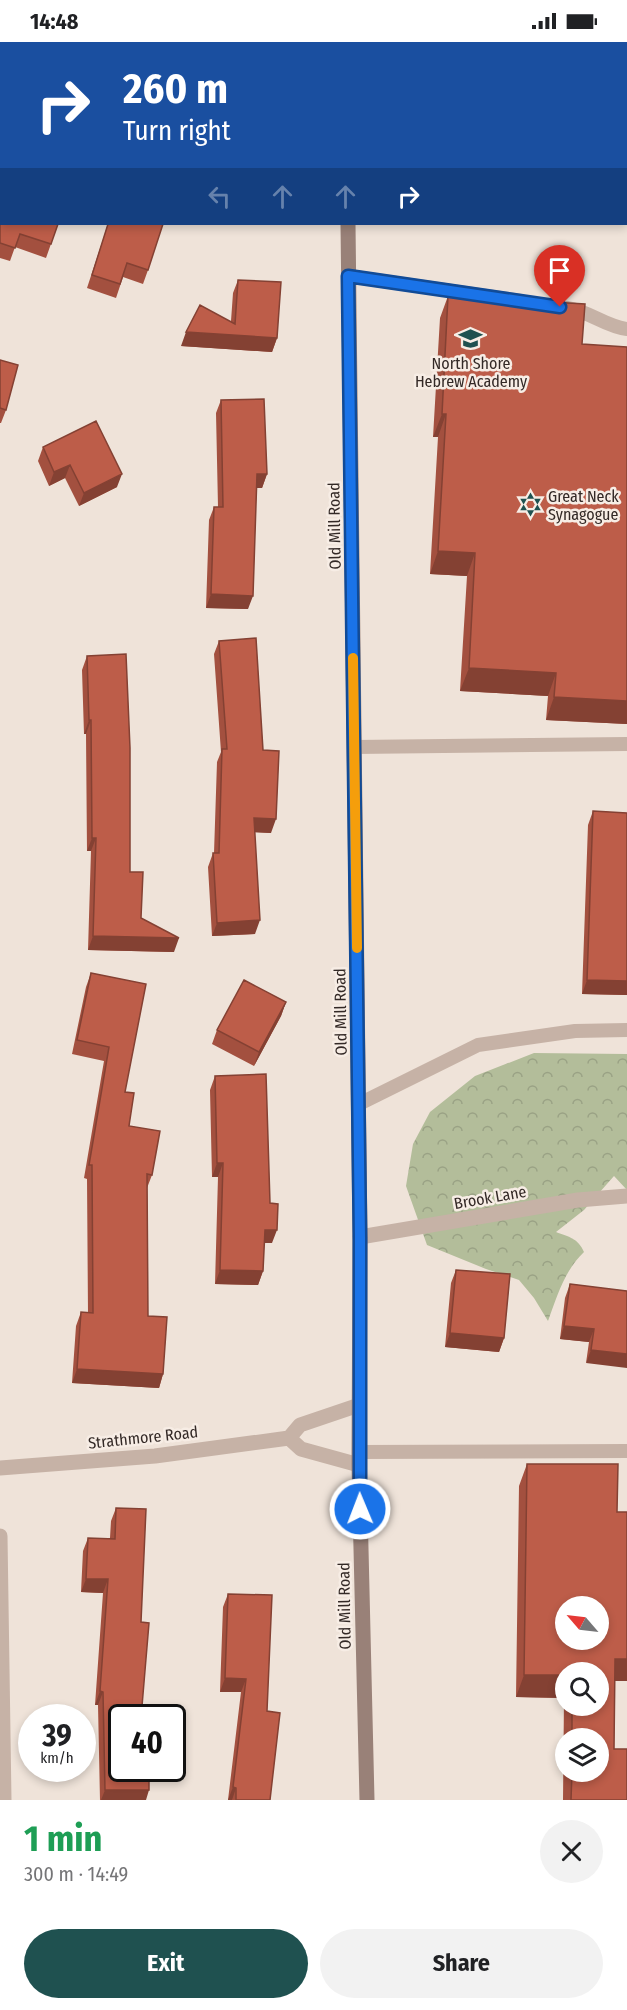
<!DOCTYPE html>
<meta charset="utf-8">
<style>
body{margin:0;font-family:"Fira Sans Condensed",sans-serif;background:#f2f2f2;color:#202124;height:100vh;display:flex;flex-direction:column;font-size:22px;white-space:nowrap}
*{box-sizing:border-box;margin:0}
p{font-size:20px;color:#757577}
.icon{flex:none;width:33px;height:33px;fill:none;stroke:currentColor;stroke-width:2;stroke-linecap:round;stroke-linejoin:round}
.map{position:relative;height:1758px;overflow:hidden}
.side{display:flex;flex-direction:column;background:#fff;flex:1}
.side>*{flex:none}
.top-card{position:absolute;left:0px;top:0px;width:627px;height:183px;box-shadow:0 3px 9px #0003;background:#1a4fa0;color:#fff;overflow:hidden}
.needle{width:39px;rotate:298deg}
.tools{position:absolute;left:555px;top:1554px;display:grid;gap:12px}
.tools a{display:grid;place-items:center;width:54px;height:54px;border-radius:50%;background:#fff;box-shadow:0 3px 9px #0003;font-size:30px}
.speed{position:absolute;left:18px;top:1662px;display:flex;gap:12px;font-size:30px;font-weight:700;text-align:center}
.speed>*{display:grid;place-content:center;width:78px;height:78px;border-radius:50%;background:#fff;box-shadow:0 3px 9px #0003;line-height:1}
.speed small{font-size:15px;font-weight:400}
.speed .limit{border:3px solid #111;border-radius:9px;background:#fff;color:#111}
.pin{position:absolute;display:grid;place-items:center;width:51px;height:51px;color:#fff;margin:-62px -26px;border-radius:50% 50% 50% 0;rotate:-45deg;box-shadow:0 0 6px #0007}
.pin .icon{rotate:45deg}
.me{position:absolute;width:66px;margin:-33px;rotate:359deg;stroke-linejoin:round;filter:drop-shadow(0 0 4px #0008)}
.turn{display:flex;align-items:center;gap:21px;height:126px;padding:0 24px;font-size:27px}
.turn .icon{width:78px;height:78px;stroke-width:2.5}
.turn b{display:block;font-size:42px;line-height:51px}
.lanes{display:flex;align-items:center;height:57px;padding:0 24px;background:#0003;justify-content:center;gap:30px;direction:ltr}
.lanes .off{opacity:.35}
.round{display:grid;place-items:center;flex:none;width:63px;height:63px;border-radius:32px;background:#f2f2f2}
.headline{display:flex;align-items:center;justify-content:space-between;height:102px;padding:0 24px}
h1{font-size:36px;font-weight:700;line-height:45px;color:#1e9e55}
.button{display:flex;gap:12px;margin-top:auto;padding:12px 24px}
.button a{flex:1;height:69px;border-radius:36px;background:#1f5150;color:#fff;font-size:24px;font-weight:700;line-height:69px;text-align:center}
.button a+a{background:#f2f2f2;color:#202124}
.status{display:flex;justify-content:space-between;align-items:center;height:42px;padding:0 30px;background:#fff;direction:ltr}
.status svg{height:16px;fill:currentColor}
.map>svg:first-child{display:block}
.forest{fill:url(#forest-crowns)}
.lines{fill:none;stroke-linecap:round;stroke-linejoin:round}
.lane{stroke:#c6b2a6;stroke-width:14}
.street{stroke:#c6b2a6;stroke-width:15}
.secondary{stroke:#998178;stroke-width:15}
.wall{fill:#a3503f;fill-rule:evenodd}
.shaded-wall{fill:#844133}
.building{fill:#bd5d49;stroke:#844133;stroke-width:1.5;fill-rule:evenodd}
.route-casing{stroke:#114b97;stroke-width:15}
.route{stroke:#1a73e8;stroke-width:10}
.slow{stroke:#f59e0b;stroke-width:10}
.labels{text-anchor:middle;stroke-width:5;stroke-linejoin:round;paint-order:stroke}
.poi-label{font-size:16px;fill:#332926;stroke:#f7ede5}
.street-label{font-size:16px;fill:#332926;stroke:#f7ede5}
</style>
<div class="status"><b>14:48</b><svg viewBox="0 0 49 12"><path d="M0 12V9h3v3zM5 12V6h3v6zM10 12V3h3v9zM15 12V0h3v12zM26 1h20v11H26zM47 4h2v5h-2z"/></svg></div>
<div class="map">
<svg width="627" height="1758" viewBox="0 0 627 1758">
<defs>
<pattern id="forest-crowns" width="20" height="18" patternUnits="userSpaceOnUse" patternTransform="scale(1.5)"><rect width="20" height="18" fill="#b3bd9a"/><path d="M2 6a3 3 0 1 1 6 0M12 15a3 3 0 1 1 6 0" fill="none" stroke="#9aa285"/></pattern>
</defs>
<rect width="100%" height="100%" fill="#efe3d9"/>
<path class="forest" d="M 534,1011 L 627,1012 L 627,1148 L 614,1134 L 584,1168 L 556,1190 C 569,1195 578,1196 584,1210 C 564,1229 557,1255 548,1279 L 534,1256 L 519,1238 L 486,1227 L 427,1203 L 406,1144 L 413,1102 L 430,1070 L 475,1034 Z"/>
<g class="lines">
<path class="lane" d="M 348,234 L 521,259
M 567,266 C 592,270 604,284 627,287
M 355,705 L 627,702
M 359,1062 L 478,1003 L 575,989 L 627,988
M 359,1410 L 627,1409"/>
<path class="street" d="M 451,0 L 460,2
M 626,27 L 627,28
M 360,1195 L 578,1158 L 627,1154
M 289,1396 L 301,1407 L 359,1423
M 0,1426 L 155,1414 L 289,1396 L 300,1383 L 359,1363
M 0,1494 L 4,1758"/>
<path class="secondary" d="M 361,2 L 362,0
M 0,75 L 2,76
M 348,182 L 360,1195 L 359,1423 L 367,1758"/>
</g>
<path class="wall" d="M 48,0 L 133,0 L 133,2 L 48,2 Z
M 158,0 L 274,0 L 273,2 L 163,2 Z
M 0,163 L 58,182 L 46,216 L 15,205 L 10,219 L 0,216 Z
M 108,182 L 160,182 L 148,228 L 143,242 L 123,235 L 116,256 L 87,246 Z
M 238,238 L 277,296 L 272,310 L 181,304 L 231,279 L 233,251 Z
M 448,254 L 582,302 L 627,682 L 546,678 L 548,654 L 460,649 L 467,534 L 430,532 L 438,395 L 433,395 L 440,276 Z
M 0,318 L 6,368 L 1,381 L 0,381 Z
M 221,358 L 267,432 L 262,446 L 257,446 L 248,567 L 206,566 L 209,478 L 214,465 L 218,465 L 216,371 Z
M 43,405 L 117,445 L 79,464 L 65,436 L 49,444 L 38,419 Z
M 219,599 L 263,708 L 271,791 L 255,790 L 255,892 L 212,894 L 208,825 L 213,811 L 214,811 L 217,720 L 221,710 L 214,612 Z
M 87,614 L 130,830 L 141,876 L 174,910 L 88,908 L 91,809 L 87,809 L 86,692 L 84,692 L 82,628 Z
M 593,769 L 627,771 L 627,953 L 582,952 L 588,783 Z
M 91,931 L 125,1050 L 129,1084 L 152,1133 L 147,1146 L 148,1274 L 163,1332 L 159,1346 L 72,1341 L 76,1284 L 81,1270 L 88,1271 L 87,1137 L 84,1136 L 104,1019 L 72,1012 L 86,945 Z
M 286,960 L 281,974 L 254,1024 L 212,1002 L 217,988 Z
M 215,1034 L 270,1161 L 272,1201 L 264,1201 L 263,1229 L 258,1243 L 215,1242 L 218,1135 L 212,1135 L 210,1048 Z
M 456,1228 L 504,1296 L 499,1310 L 445,1305 L 451,1241 Z
M 570,1242 L 627,1249 L 586,1321 L 589,1300 L 560,1297 L 565,1256 Z
M 527,1422 L 617,1470 L 627,1639 L 615,1639 L 614,1707 L 627,1758 L 563,1758 L 564,1656 L 516,1655 L 519,1444 ZM 566,1630 L 598,1630 L 598,1664 L 566,1664 ZM 566,1696 L 598,1696 L 598,1730 L 566,1730 Z
M 116,1466 L 122,1676 L 146,1758 L 100,1758 L 98,1663 L 95,1663 L 103,1551 L 81,1550 L 83,1509 L 88,1496 L 110,1496 L 111,1479 Z
M 228,1552 L 267,1669 L 270,1758 L 228,1758 L 241,1650 L 220,1650 L 223,1565 Z"/>
<path class="shaded-wall" d="M 186,290 L 277,296 L 272,310 L 181,304 Z
M 442,372 L 446,372 L 438,395 L 433,395 Z
M 70,423 L 65,436 L 49,444 L 54,430 Z
M 122,432 L 117,445 L 79,464 L 84,451 Z
M 257,432 L 267,432 L 262,446 L 252,446 Z
M 438,509 L 475,511 L 467,534 L 430,532 Z
M 211,552 L 253,554 L 248,567 L 206,566 Z
M 469,626 L 556,631 L 548,654 L 460,649 Z
M 554,655 L 627,659 L 627,682 L 546,678 Z
M 89,678 L 91,678 L 86,692 L 84,692 Z
M 254,776 L 276,777 L 271,791 L 249,790 Z
M 92,796 L 96,796 L 91,809 L 87,809 Z
M 260,878 L 255,892 L 212,894 L 217,881 Z
M 93,894 L 179,896 L 174,910 L 88,908 Z
M 587,938 L 627,939 L 627,953 L 582,952 Z
M 286,960 L 281,974 L 254,1024 L 259,1010 Z
M 217,1121 L 223,1121 L 218,1135 L 212,1135 Z
M 265,1188 L 277,1188 L 272,1201 L 260,1201 Z
M 220,1228 L 263,1229 L 258,1243 L 215,1242 Z
M 564,1284 L 594,1287 L 589,1300 L 560,1297 Z
M 450,1291 L 504,1296 L 499,1310 L 445,1305 Z
M 591,1308 L 627,1312 L 627,1326 L 586,1321 Z
M 77,1327 L 163,1332 L 159,1346 L 72,1341 Z
M 86,1537 L 108,1537 L 103,1551 L 81,1550 Z
M 615,1617 L 627,1617 L 627,1639 L 607,1639 Z
M 524,1633 L 566,1633 L 566,1652 L 564,1656 L 516,1655 Z
M 225,1636 L 246,1637 L 241,1650 L 220,1650 Z
M 100,1649 L 103,1650 L 98,1663 L 95,1663 Z
M 233,1745 L 236,1746 L 232,1758 L 228,1758 Z
M 105,1748 L 149,1748 L 146,1758 L 101,1758 Z"/>
<path class="building" d="M 86,0 L 133,0 L 133,2 L 92,2 Z
M 204,0 L 274,0 L 273,2 L 208,2 Z
M 2,159 L 2,182 L 58,182 L 51,202 L 20,192 L 15,206 L 0,201 L 0,164 Z
M 108,182 L 163,182 L 148,228 L 127,221 L 120,242 L 92,233 Z
M 238,238 L 281,240 L 277,296 L 186,290 L 200,263 L 235,282 Z
M 448,254 L 585,262 L 582,302 L 627,305 L 627,659 L 554,655 L 556,631 L 469,626 L 475,511 L 438,509 L 446,372 L 442,372 Z
M 0,318 L 18,323 L 6,368 L 0,366 Z
M 264,357 L 267,432 L 257,432 L 253,554 L 211,552 L 214,465 L 223,465 L 221,358 Z
M 96,379 L 122,432 L 84,451 L 70,423 L 54,430 L 43,405 Z
M 256,596 L 263,708 L 279,709 L 276,777 L 254,776 L 260,878 L 217,881 L 213,811 L 219,811 L 222,707 L 227,707 L 219,599 Z
M 126,612 L 130,706 L 130,830 L 143,830 L 141,876 L 179,896 L 93,894 L 96,796 L 92,796 L 91,678 L 89,678 L 87,614 Z
M 593,769 L 627,771 L 627,939 L 587,938 Z
M 91,931 L 146,942 L 125,1050 L 134,1051 L 129,1084 L 160,1089 L 152,1133 L 147,1132 L 148,1274 L 167,1275 L 163,1332 L 77,1327 L 81,1270 L 93,1271 L 92,1123 L 89,1123 L 109,1005 L 77,998 Z
M 244,938 L 286,960 L 259,1010 L 217,988 Z
M 266,1032 L 270,1161 L 278,1162 L 277,1188 L 265,1188 L 263,1229 L 220,1228 L 223,1121 L 217,1121 L 215,1034 Z
M 456,1228 L 510,1232 L 504,1296 L 450,1291 Z
M 570,1242 L 627,1249 L 627,1312 L 591,1308 L 594,1287 L 564,1284 Z
M 527,1422 L 618,1422 L 617,1470 L 627,1470 L 627,1617 L 615,1617 L 614,1707 L 627,1707 L 627,1758 L 571,1758 L 572,1730 L 598,1730 L 598,1696 L 572,1696 L 572,1664 L 598,1664 L 598,1630 L 566,1630 L 566,1633 L 524,1633 ZM 566,1564 L 598,1564 L 598,1598 L 566,1598 Z
M 116,1466 L 146,1467 L 141,1580 L 149,1581 L 141,1676 L 122,1676 L 122,1726 L 149,1726 L 149,1748 L 105,1748 L 103,1650 L 100,1649 L 108,1537 L 86,1537 L 88,1496 L 115,1497 Z
M 228,1552 L 272,1553 L 267,1669 L 280,1671 L 270,1758 L 236,1758 L 236,1746 L 233,1745 L 246,1637 L 225,1636 Z"/>
<g class="lines">
<defs>
<path id="route" d="M 360,1467 L 360,1195 L 348,234 L 560,265"/>
</defs>
<use href="#route" class="route-casing"/>
<use href="#route" class="route"/>
<path class="slow" d="M 353,616 L 357,906"/>
</g>
<defs>
<symbol id="school-bare" viewBox="-9 -9 18 18"><path d="M0-5L7-2L0 1L-7-2ZM-4 1L0 2.5L4 1V4Q0 6-4 4Z" fill="#1f5150" stroke="#f7ede5" stroke-width="2.5" paint-order="stroke"/></symbol>
<symbol id="synagogue-bare" viewBox="-9 -9 18 18"><path d="M0-6.5L5.6 3.2H-5.6ZM0 6.5L5.6-3.2H-5.6Z" fill="#1f5150" stroke="#f7ede5" stroke-width="2.5" paint-order="stroke"/></symbol>
</defs>
<g fill-rule="evenodd">
<use href="#school-bare" x="454" y="280" width="33" height="33"/>
<use href="#synagogue-bare" x="514" y="446" width="33" height="33"/>
</g>
<g class="labels">
<g class="poi-label">
<text x="471" y="327">North Shore<tspan x="471" dy="18">Hebrew Academy</tspan></text>
<text x="548" y="460" text-anchor="start">Great Neck<tspan x="548" dy="18">Synagogue</tspan></text>
</g>
<g class="street-label">
<text transform="translate(334 484) rotate(-91)" y="6">Old Mill Road</text>
<text transform="translate(340 970) rotate(-91)" y="6">Old Mill Road</text>
<text transform="translate(490 1155) rotate(-10)" y="6">Brook Lane</text>
<text transform="translate(143 1395) rotate(-6)" y="6">Strathmore Road</text>
<text transform="translate(344 1564) rotate(-91)" y="6">Old Mill Road</text>
</g>
</g>
</svg>
<div class="tools">
<a><svg class="needle" viewBox="-14 -14 28 28"><path d="M0-13l5 13h-10z" fill="#e53935"/><path d="M0 13l5-13h-10z" fill="#757577"/></svg></a>
<a><svg class="icon" aria-label="search" viewBox="0 0 24 24"><circle cx="10" cy="10" r="6"/><path d="M15 15l6 6"/></svg></a>
<a><svg class="icon" aria-label="layers" viewBox="0 0 24 24"><path d="M12 4l9 5-9 5-9-5zM3 14l9 5 9-5"/></svg></a>
</div>
<div class="speed"><div>39<small>km/h</small></div><div class="limit">40</div></div>
<div class="pin" style="left:560px;top:265px;background:#d93025"><svg class="icon" aria-label="arrive" viewBox="0 0 24 24"><path d="M6 21V4h12l-3 4 3 4H6"/></svg></div>
<svg class="me" style="left:360px;top:1467px" viewBox="-20 -20 40 40"><circle r="17" fill="#1a73e8" stroke="#fff" stroke-width="3"/><path d="M0-11L8 9 0 5-8 9z" fill="#fff"/></svg>
<div class="top-card">
<div class="turn"><svg class="icon" aria-label="right" viewBox="0 0 24 24"><path d="M7 20v-9h11M14 6l5 5-5 5"/></svg><div><b>260 m</b>Turn right</div></div>
<div class="lanes"><svg class="icon off" aria-label="left" viewBox="0 0 24 24"><path d="M17 20v-9H6M10 6l-5 5 5 5"/></svg><svg class="icon off" aria-label="ahead" viewBox="0 0 24 24"><path d="M12 20V5M6 11l6-6 6 6"/></svg><svg class="icon off" aria-label="ahead" viewBox="0 0 24 24"><path d="M12 20V5M6 11l6-6 6 6"/></svg><svg class="icon" aria-label="right" viewBox="0 0 24 24"><path d="M7 20v-9h11M14 6l5 5-5 5"/></svg></div>
</div>
</div>
<section class="side">
<div class="headline"><div><h1>1 min</h1><p>300 m · 14:49</p></div><a class="round"><svg class="icon" aria-label="close" viewBox="0 0 24 24"><path d="M6 6l12 12M18 6L6 18"/></svg></a></div>
<div class="button"><a>Exit</a><a>Share</a></div>
</section>
